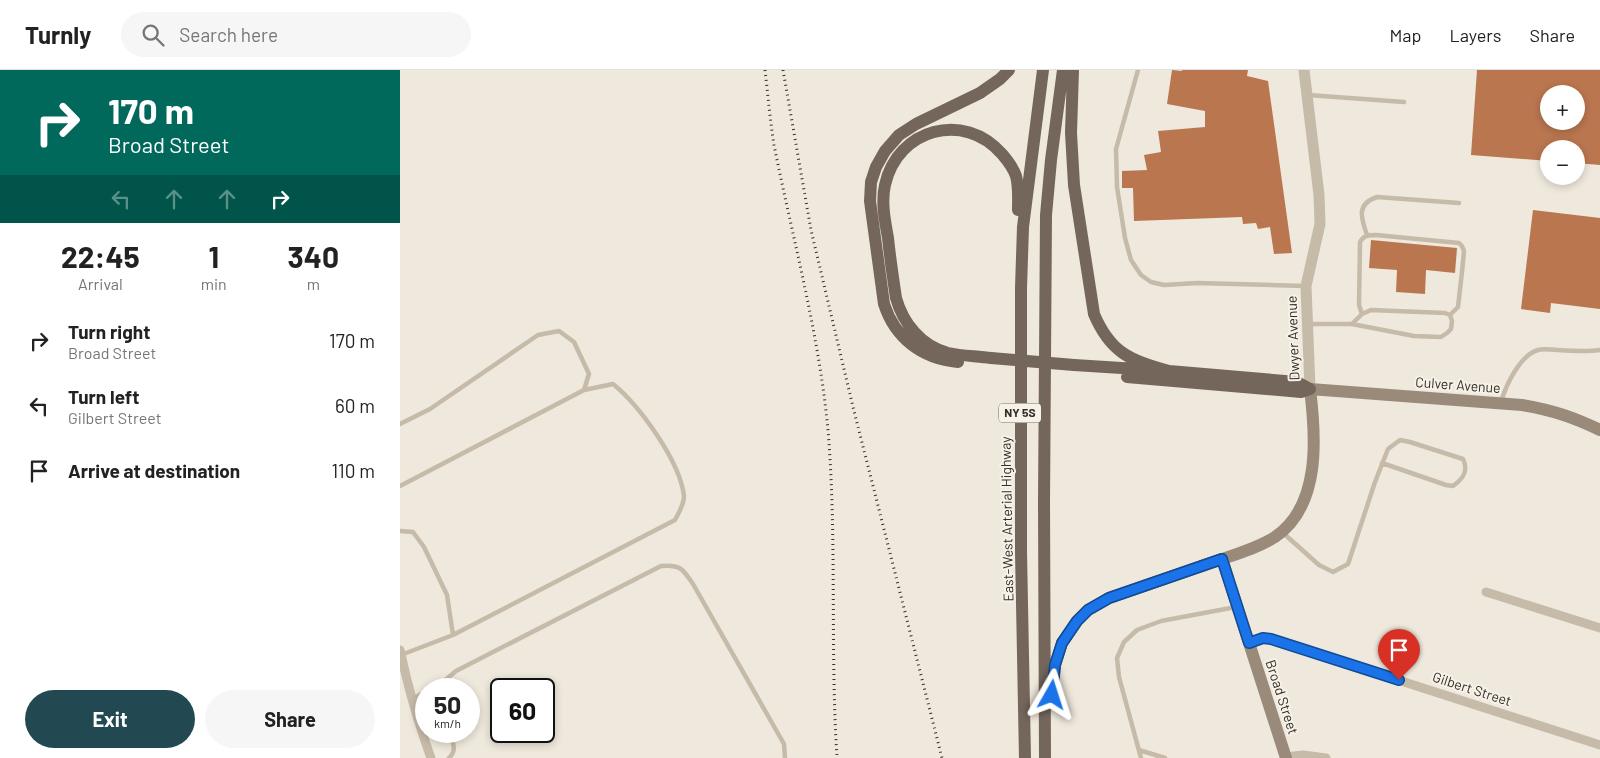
<!DOCTYPE html>
<meta charset="utf-8">
<style>
body{margin:0;font-family:Barlow,sans-serif;background:#f6f6f6;color:#222;height:100vh;display:flex;flex-direction:column;font-size:19px;white-space:nowrap}
*{box-sizing:border-box;margin:0}
p{font-size:16px;color:#767676}
.icon{flex:none;width:28px;height:28px;fill:none;stroke:currentColor;stroke-width:2;stroke-linecap:round;stroke-linejoin:round}
.map{position:relative;flex:1;overflow:hidden}
.sheet{display:flex;flex-direction:column;background:#fff;width:400px}
.sheet>*{flex:none}
.banner{background:#00695c;color:#fff;overflow:hidden}
.fabs{position:absolute;left:1140px;top:15px;display:grid;gap:10px}
.fabs a{display:grid;place-items:center;width:45px;height:45px;border-radius:50%;background:#fff;box-shadow:0 2px 8px #0003;font-size:25px}
.speed{position:absolute;left:15px;top:608px;display:flex;gap:10px;font-size:25px;font-weight:700;text-align:center}
.speed>*{display:grid;place-content:center;width:65px;height:65px;border-radius:50%;background:#fff;box-shadow:0 2px 8px #0003;line-height:1}
.speed small{font-size:12px;font-weight:400}
.speed .limit{border:2px solid #111;border-radius:8px;background:#fff;color:#111}
.pin{position:absolute;display:grid;place-items:center;width:42px;height:42px;color:#fff;margin:-51px -21px;border-radius:50% 50% 50% 0;rotate:-45deg;box-shadow:0 0 5px #0007}
.pin .icon{rotate:45deg}
.me{position:absolute;width:55px;margin:-28px;rotate:6deg;stroke-linejoin:round;filter:drop-shadow(0 0 4px #0008)}
.turn{display:flex;align-items:center;gap:18px;height:105px;padding:0 25px;font-size:22px}
.turn .icon{width:65px;height:65px;stroke-width:2.5}
.turn b{display:block;font-size:35px;line-height:42px}
.lanes{display:flex;align-items:center;height:48px;padding:0 25px;background:#0003;justify-content:center;gap:25px;direction:ltr}
.lanes .off{opacity:.35}
.eta{display:flex;justify-content:space-evenly;align-items:center;height:85px;text-align:center}
.eta b{font-size:30px;font-weight:700;line-height:35px}
.action{display:flex;gap:10px;margin-top:auto;padding:10px 25px}
.action a{flex:1;height:58px;border-radius:30px;background:#224851;color:#fff;font-size:20px;font-weight:700;line-height:58px;text-align:center}
.action a+a{background:#f6f6f6;color:#222}
ul{padding:0;list-style:none}
li{display:flex;align-items:center;gap:15px;height:65px;padding:0 25px}
li div{flex:1}
li b{display:block;font-size:19px}
li em{font-style:normal}
header{display:flex;align-items:center;gap:30px;box-sizing:border-box;height:70px;padding:0 25px;background:#fff;border-bottom:1px solid #e0e0e0}
header strong{font-size:24px}
nav{display:flex;gap:28px;margin-inline-start:auto;font-size:18px}
.search{width:350px;height:45px;background:#f6f6f6;display:flex;align-items:center;gap:12px;box-sizing:border-box;padding:0 18px;border-radius:28px;color:#767676;font-size:19px}
main{display:flex;flex:1;min-height:0}
.map>svg:first-child{display:block}
.building{fill:#ba764f;fill-rule:evenodd}
.lines{fill:none;stroke-linecap:round;stroke-linejoin:round}
.service{stroke:#c6baa9;stroke-width:4.5}
.minor{stroke:#c6baa9;stroke-width:9}
.tertiary{stroke:#c6baa9;stroke-width:11}
.secondary{stroke:#998a7a;stroke-width:12}
.primary{stroke:#74665b;stroke-width:12}
.rail{stroke:#342d28;stroke-width:3;stroke-dasharray:1 4;stroke-linecap:butt}
.primary-bridge{stroke:#74665b;stroke-width:12}
.route-casing{stroke:#114b97;stroke-width:12}
.route{stroke:#1a73e8;stroke-width:9}
.labels{text-anchor:middle;stroke-width:4;stroke-linejoin:round;paint-order:stroke}
.shield{fill:#f7f2e8;stroke:#6e6862;stroke-width:1}
.shield-label{font-size:12px;font-weight:bold;fill:#342d28}
.street-label{font-size:14px;fill:#342d28;stroke:#f7f2e8}
</style>
<header>
<strong>Turnly</strong>
<div class="search"><svg class="icon" aria-label="search" viewBox="0 0 24 24"><circle cx="10" cy="10" r="6"/><path d="M15 15l6 6"/></svg>Search here</div>
<nav><a>Map</a><a>Layers</a><a>Share</a></nav>
</header>
<main>
<section class="sheet">
<div class="banner">
<div class="turn"><svg class="icon" aria-label="right" viewBox="0 0 24 24"><path d="M7 20v-9h11M14 6l5 5-5 5"/></svg><div><b>170 m</b>Broad Street</div></div>
<div class="lanes"><svg class="icon off" aria-label="left" viewBox="0 0 24 24"><path d="M17 20v-9H6M10 6l-5 5 5 5"/></svg><svg class="icon off" aria-label="ahead" viewBox="0 0 24 24"><path d="M12 20V5M6 11l6-6 6 6"/></svg><svg class="icon off" aria-label="ahead" viewBox="0 0 24 24"><path d="M12 20V5M6 11l6-6 6 6"/></svg><svg class="icon" aria-label="right" viewBox="0 0 24 24"><path d="M7 20v-9h11M14 6l5 5-5 5"/></svg></div>
</div>
<div class="eta">
<div><b>22:45</b><p>Arrival</p></div>
<div><b>1</b><p>min</p></div>
<div><b>340</b><p>m</p></div>
</div>
<ul>
<li><svg class="icon" aria-label="right" viewBox="0 0 24 24"><path d="M7 20v-9h11M14 6l5 5-5 5"/></svg><div><b>Turn right</b><p>Broad Street</p></div><em>170 m</em></li>
<li><svg class="icon" aria-label="left" viewBox="0 0 24 24"><path d="M17 20v-9H6M10 6l-5 5 5 5"/></svg><div><b>Turn left</b><p>Gilbert Street</p></div><em>60 m</em></li>
<li><svg class="icon" aria-label="arrive" viewBox="0 0 24 24"><path d="M6 21V4h12l-3 4 3 4H6"/></svg><div><b>Arrive at destination</b></div><em>110 m</em></li>
</ul>
<div class="action"><a>Exit</a><a>Share</a></div>
</section>
<div class="map">
<svg width="1200" height="688" viewBox="0 0 1200 688">
<rect width="100%" height="100%" fill="#efe8dc"/>
<path class="building" d="M 772,0 L 782,1 L 782,0 L 848,0 L 847,6 L 868,11 L 892,183 L 874,184 L 870,157 L 858,159 L 856,153 L 843,154 L 842,147 L 734,151 L 733,118 L 722,118 L 722,101 L 747,100 L 744,85 L 761,82 L 758,61 L 805,57 L 805,41 L 767,34 Z
M 1077,0 L 1200,0 L 1200,95 L 1176,93 L 1176,79 L 1149,79 L 1149,91 L 1071,85 ZM 1149,24 L 1176,24 L 1176,51 L 1149,51 Z
M 1133,140 L 1200,148 L 1200,239 L 1151,233 L 1150,243 L 1121,239 Z
M 971,170 L 1057,178 L 1055,203 L 1026,200 L 1025,224 L 996,222 L 997,200 L 969,198 Z"/>
<g class="lines">
<path class="service" d="M 738,0 L 716,79 L 717,117 L 725,168 L 731,190 L 741,205 L 751,212 L 764,215 L 797,213 L 905,216
M 908,25 L 1004,32
M 967,165 C 961,148 956,134 977,127 L 1059,133
M 962,244 L 959,235 L 960,172 C 964,165 969,165 976,165 L 1059,173 L 1062,176 L 1064,181 L 1062,202 L 1058,237 L 1050,245
M 909,254 L 952,254 L 1014,266 L 1041,267 L 1047,263 L 1051,259 L 1052,251 L 1050,245 L 1045,243 L 971,240 L 962,244 L 952,254
M 1101,332 C 1106,315 1120,285 1138,280 C 1144,278 1151,280 1157,280 C 1172,281 1186,282 1200,280
M 0,354 L 30,339 L 138,265 L 159,261 L 174,272 L 189,304 L 184,320 L 0,416
M 0,461 L 13,462 L 24,477 L 47,525 L 53,565
M 882,462 L 919,495 L 933,502 L 948,494 L 975,412 L 988,379 L 1000,370 L 1010,372 L 1063,389 C 1069,401 1063,409 1053,416 L 1046,415 L 982,393
M 1,585 L 53,565 L 275,450 C 279,442 284,435 284,426 C 280,391 239,335 213,314 L 184,320
M 43,612 L 56,601 L 261,496 C 280,494 283,499 293,514 L 384,674 L 385,688
M 29,619 L 36,613 L 43,612 L 46,616 L 45,619
M 13,629 L 26,621
M 739,680 L 765,688
M 49,688 C 58,680 52,671 49,661
M 741,688 L 719,607 L 717,588 L 724,572 L 737,560 L 761,551 L 836,537"/>
<path class="minor" d="M 1086,522 L 1200,558
M 849,573 L 863,568 L 871,569 L 1200,675
M 0,580 C 8,617 18,653 31,688
M 886,687 L 903,685 L 926,688"/>
<path class="tertiary" d="M 904,0 L 919,125 L 920,154 L 906,216 L 910,319"/>
<path class="secondary" d="M 886,688 L 822,489 C 840,483 859,477 875,467 C 921,436 916,367 910,319 L 1122,335 C 1152,340 1173,347 1200,360"/>
<path class="primary" d="M 673,0 L 671,63 L 674,115 L 694,244 C 710,282 730,291 769,301
M 591,288 C 577,286 562,286 548,283 C 521,276 503,253 496,228 C 493,208 490,188 488,168 C 485,151 481,132 485,115 C 497,59 564,40 602,84 C 608,91 613,97 616,106 C 619,117 618,129 618,140
M 558,292 C 522,289 495,268 484,234 L 470,131 L 471,112 L 476,97 L 485,81 L 499,65 L 516,54 L 580,23 L 600,9 L 609,0
M 674,295 L 769,301 L 897,312 L 910,319
M 727,307 L 901,322 L 910,319
M 652,625 L 655,595 L 662,573 L 677,551 L 688,540 L 709,528 L 822,489
M 625,688 L 621,482 L 621,218 L 623,157 L 643,0
M 645,688 L 644,432 L 646,145 L 651,90 L 663,0"/>
<path class="rail" d="M 365,0 C 368,25 370,50 374,75 C 393,170 419,264 428,360 C 437,469 430,579 437,688
M 383,0 L 411,160 L 453,337 L 542,688"/>
<path class="primary-bridge" d="M 591,288 L 674,295"/>
</g>
<g class="lines">
<defs>
<path id="route" d="M 652,625 L 655,595 L 662,573 L 677,551 L 688,540 L 709,528 L 822,489 L 849,573 L 863,568 L 871,569 L 999,610"/>
</defs>
<use href="#route" class="route-casing"/>
<use href="#route" class="route"/>
</g>
<g class="labels">
<rect class="shield" x="599" y="333.5" width="42" height="19" rx="4"/>
<g class="shield-label">
<text x="620" y="347">NY 5S</text>
</g>
<g class="street-label">
<text transform="translate(893 268) rotate(-92)" y="5">Dwyer Avenue</text>
<text transform="translate(1058 315) rotate(4)" y="5">Culver Avenue</text>
<text transform="translate(607 449) rotate(-91)" y="5">East-West Arterial Highway</text>
<text transform="translate(1072 619) rotate(18)" y="5">Gilbert Street</text>
<text transform="translate(882 627) rotate(72)" y="5">Broad Street</text>
</g>
</g>
</svg>
<div class="fabs">
<a>+</a>
<a>−</a>
</div>
<div class="speed"><div>50<small>km/h</small></div><div class="limit">60</div></div>
<div class="pin" style="left:999px;top:610px;background:#d93025"><svg class="icon" aria-label="arrive" viewBox="0 0 24 24"><path d="M6 21V4h12l-3 4 3 4H6"/></svg></div>
<svg class="me" style="left:652px;top:625px" viewBox="-20 -20 40 40"><path d="M0-17L14 15 0 8-14 15z" fill="#1a73e8" stroke="#fff" stroke-width="4"/></svg>
</div>
</main>
